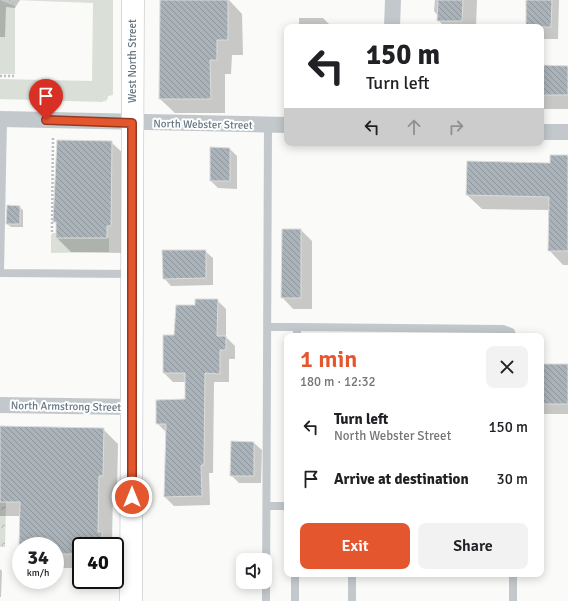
<!DOCTYPE html>
<meta charset="utf-8">
<style>
body{margin:0;font-family:Signika,sans-serif;background:#f2f2f2;color:#202124;height:100vh;display:flex;flex-direction:column;font-size:15px;white-space:nowrap}
*{box-sizing:border-box;margin:0}
p{font-size:13px;color:#757577}
.icon{flex:none;width:22px;height:22px;fill:none;stroke:currentColor;stroke-width:2;stroke-linecap:round;stroke-linejoin:round}
.map{position:relative;flex:1;overflow:hidden}
.sheet{position:absolute;left:284px;top:333px;width:260px;height:244px;display:flex;flex-direction:column;background:#fff;border-radius:8px;box-shadow:0 2px 10px #0003}
.sheet>*{flex:none}
.hud{position:absolute;left:284px;top:24px;width:260px;height:122px;border-radius:8px;box-shadow:0 2px 10px #0003;background:#fff;color:#202124;overflow:hidden}
.fabs{position:absolute;left:236px;top:553px;display:grid;gap:8px}
.fabs a{display:grid;place-items:center;width:36px;height:36px;border-radius:8px;background:#fff;box-shadow:0 2px 10px #0003;font-size:20px}
.speed{position:absolute;left:12px;top:537px;display:flex;gap:8px;font-size:20px;font-weight:700;text-align:center}
.speed>*{display:grid;place-content:center;width:52px;height:52px;border-radius:50%;background:#fff;box-shadow:0 2px 10px #0003;line-height:1}
.speed small{font-size:10px;font-weight:400}
.speed .limit{border:2px solid #111;border-radius:6px;background:#fff;color:#111}
.pin{position:absolute;display:grid;place-items:center;width:34px;height:34px;color:#fff;margin:-41px -17px;border-radius:50% 50% 50% 0;rotate:-45deg;box-shadow:0 0 4px #0007}
.pin .icon{rotate:45deg}
.me{position:absolute;width:44px;margin:-22px;rotate:0deg;stroke-linejoin:round;filter:drop-shadow(0 0 3px #0008)}
.turn{display:flex;align-items:center;gap:14px;height:84px;padding:0 16px;font-size:18px}
.turn .icon{width:52px;height:52px;stroke-width:2.5}
.turn b{display:block;font-size:28px;line-height:34px}
.lanes{display:flex;align-items:center;height:38px;padding:0 16px;background:#0003;justify-content:center;gap:20px;direction:ltr}
.lanes .off{opacity:.35}
.round{display:grid;place-items:center;flex:none;width:42px;height:42px;border-radius:8px;background:#f2f2f2}
.overview{display:flex;align-items:center;justify-content:space-between;height:68px;padding:0 16px}
h1{font-size:24px;font-weight:600;line-height:30px;color:#e4572e}
.primary-button{display:flex;gap:8px;margin-top:auto;padding:8px 16px}
.primary-button a{flex:1;height:46px;border-radius:8px;background:#e4572e;color:#fff;font-size:16px;font-weight:600;line-height:46px;text-align:center}
.primary-button a+a{background:#f2f2f2;color:#202124}
ul{padding:0;list-style:none}
li{display:flex;align-items:center;gap:12px;height:52px;padding:0 16px}
li div{flex:1}
li b{display:block;font-size:15px}
li em{font-style:normal}
.map>svg:first-child{display:block}
.green{fill:#dadfd7}
.park{fill:url(#park-crowns)}
.shadow{fill:#0003}
.building{fill:url(#building-back-hatch);stroke:#dcdcda}
.lines{fill:none;stroke-linecap:round;stroke-linejoin:round}
.secondary-casing{stroke:#b3babf;stroke-width:23}
.path{stroke:#bbbfc2;stroke-width:2.5;stroke-dasharray:2 2;stroke-linecap:butt}
.lane{stroke:#c3c8cc;stroke-width:8}
.street{stroke:#c3c8cc;stroke-width:16}
.secondary{stroke:#fff;stroke-width:22}
.route-casing{stroke:#94391e;stroke-width:10}
.route{stroke:#e4572e;stroke-width:7}
.labels{text-anchor:middle;stroke-width:4;stroke-linejoin:round;paint-order:stroke}
.street-label{font-size:11px;fill:#657683;stroke:#fff}
</style>
<div class="map">
<svg width="568" height="601" viewBox="0 0 568 601">
<defs>
<pattern id="park-crowns" width="20" height="18" patternUnits="userSpaceOnUse"><rect width="20" height="18" fill="#dadfd7"/><path d="M2 6a3 3 0 1 1 6 0M12 15a3 3 0 1 1 6 0" fill="none" stroke="#b4b9b4"/></pattern>
<pattern id="building-back-hatch" width="6" height="6" patternUnits="userSpaceOnUse"><rect width="6" height="6" fill="#aab3b9"/><path d="M-1 5l2 2M0 0l6 6M5-1l2 2" fill="none" stroke="#8e969c"/></pattern>
</defs>
<rect width="100%" height="100%" fill="#fafaf8"/>
<path class="green" d="M 0,0 L 15,6 L 15,74 L 0,74 Z
M 14,0 L 113,0 L 113,95 L 108,96 L 108,98 L 105,102 L 104,100 L 103,102 L 0,99 L 0,79 L 92,81 L 93,3 Z
M 53,233 L 56,233 L 56,238 L 109,238 L 109,252 L 51,253 L 51,235 Z"/>
<path class="park" d="M 0,502 L 6,502 L 5,547 L 0,547 Z"/>
<path class="shadow" d="M 0,0 L 20,0 L 15,8 L 6,7 L 5,37 L 0,37 Z
M 161,0 L 229,0 L 242,14 L 243,55 L 232,55 L 231,74 L 225,74 L 225,113 L 175,113 L 160,99 Z
M 435,0 L 477,0 L 476,27 L 445,27 L 438,20 L 438,16 L 434,11 Z
M 527,0 L 559,0 L 558,39 L 541,39 L 541,27 L 527,27 Z
M 299,18 L 323,18 L 332,27 L 299,27 Z
M 541,66 L 568,67 L 568,109 L 541,109 Z
M 111,142 L 126,156 L 122,253 L 71,252 L 57,238 L 57,224 L 54,221 Z
M 230,149 L 237,156 L 237,189 L 218,188 L 211,181 Z
M 568,156 L 568,265 L 563,265 L 549,250 L 550,210 L 482,209 L 467,195 Z
M 19,207 L 23,210 L 23,227 L 11,227 L 7,224 Z
M 301,230 L 312,241 L 312,309 L 293,309 L 282,297 Z
M 205,251 L 213,258 L 213,285 L 171,286 L 164,278 Z
M 217,300 L 226,309 L 226,337 L 235,346 L 235,359 L 229,359 L 229,382 L 214,382 L 213,473 L 209,473 L 210,505 L 174,506 L 165,497 L 167,433 L 157,423 L 186,400 L 186,382 L 173,382 L 164,373 L 175,336 L 196,306 Z
M 541,365 L 568,365 L 568,414 L 544,414 L 541,411 Z
M 0,427 L 103,429 L 118,444 L 117,490 L 113,490 L 112,543 L 117,548 L 116,569 L 115,546 L 81,546 L 81,568 L 55,568 L 55,546 L 21,546 L 21,554 L 20,553 L 21,516 L 0,516 Z
M 254,443 L 262,450 L 261,483 L 239,483 L 231,475 Z
M 0,569 L 2,571 L 1,597 L 0,597 Z"/>
<path class="building" d="M 160,0 L 228,0 L 228,40 L 217,40 L 217,60 L 210,60 L 211,99 L 159,99 Z
M 438,0 L 463,0 L 462,21 L 437,21 Z
M 526,0 L 552,0 L 551,27 L 526,27 Z
M 541,65 L 568,66 L 568,95 L 541,95 Z
M 57,140 L 112,141 L 111,226 L 107,226 L 107,238 L 56,238 L 56,222 L 53,222 Z
M 210,147 L 230,148 L 230,181 L 210,181 Z
M 550,155 L 568,155 L 568,251 L 548,251 L 549,197 L 466,195 L 467,161 L 550,163 Z
M 7,205 L 20,206 L 20,224 L 6,224 Z
M 282,229 L 301,229 L 301,298 L 281,298 Z
M 162,250 L 206,250 L 206,278 L 163,279 Z
M 195,299 L 218,299 L 217,336 L 226,336 L 226,350 L 220,350 L 220,374 L 205,373 L 204,465 L 201,465 L 202,496 L 164,497 L 166,424 L 156,424 L 156,400 L 185,399 L 185,373 L 163,373 L 163,335 L 174,335 L 176,305 L 195,305 Z
M 541,364 L 568,364 L 568,404 L 541,404 Z
M 0,426 L 104,428 L 103,476 L 99,476 L 98,532 L 102,532 L 102,546 L 81,546 L 81,554 L 55,554 L 55,546 L 19,546 L 20,502 L 0,502 Z
M 231,441 L 254,442 L 254,476 L 230,476 Z"/>
<g class="lines">
<defs>
<path id="secondary" d="M 131,601 L 133,0"/>
</defs>
<use href="#secondary" class="secondary-casing"/>
<path class="path" d="M 9,0 L 15,4
M 0,76 L 15,76
M 52,232 L 53,137"/>
<path class="lane" d="M 0,273 L 3,119
M 1,273 L 132,274
M 268,327 L 297,327
M 297,336 L 297,327 L 503,329 L 511,332 L 512,336
M 267,506 L 287,506
M 513,574 L 513,601
M 266,601 L 268,125
M 295,601 L 295,574
M 352,601 L 352,574"/>
<path class="street" d="M 392,27 L 393,0
M 0,119 L 287,125
M 541,132 L 568,132
M 0,405 L 132,407"/>
<use href="#secondary" class="secondary"/>
</g>
<g class="lines">
<defs>
<path id="route" d="M 46,120 L 132,123 L 132,497"/>
</defs>
<use href="#route" class="route-casing"/>
<use href="#route" class="route"/>
</g>
<g class="labels">
<g class="street-label">
<text transform="translate(132 61) rotate(-90)" y="4">West North Street</text>
<text transform="translate(203 124) rotate(1)" y="4">North Webster Street</text>
<text transform="translate(66 406) rotate(1)" y="4">North Armstrong Street</text>
</g>
</g>
</svg>
<div class="fabs">
<a><svg class="icon" aria-label="sound" viewBox="0 0 24 24"><path d="M4 9h4l5-4v14l-5-4H4zM17 9q2 3 0 6"/></svg></a>
</div>
<div class="speed"><div>34<small>km/h</small></div><div class="limit">40</div></div>
<div class="pin" style="left:46px;top:120px;background:#d93025"><svg class="icon" aria-label="arrive" viewBox="0 0 24 24"><path d="M6 21V4h12l-3 4 3 4H6"/></svg></div>
<svg class="me" style="left:132px;top:497px" viewBox="-20 -20 40 40"><circle r="17" fill="#e4572e" stroke="#fff" stroke-width="3"/><path d="M0-11L8 9 0 5-8 9z" fill="#fff"/></svg>
<div class="hud">
<div class="turn"><svg class="icon" aria-label="left" viewBox="0 0 24 24"><path d="M17 20v-9H6M10 6l-5 5 5 5"/></svg><div><b>150 m</b>Turn left</div></div>
<div class="lanes"><svg class="icon" aria-label="left" viewBox="0 0 24 24"><path d="M17 20v-9H6M10 6l-5 5 5 5"/></svg><svg class="icon off" aria-label="ahead" viewBox="0 0 24 24"><path d="M12 20V5M6 11l6-6 6 6"/></svg><svg class="icon off" aria-label="right" viewBox="0 0 24 24"><path d="M7 20v-9h11M14 6l5 5-5 5"/></svg></div>
</div>
<section class="sheet">
<div class="overview"><div><h1>1 min</h1><p>180 m · 12:32</p></div><a class="round"><svg class="icon" aria-label="close" viewBox="0 0 24 24"><path d="M6 6l12 12M18 6L6 18"/></svg></a></div>
<ul>
<li><svg class="icon" aria-label="left" viewBox="0 0 24 24"><path d="M17 20v-9H6M10 6l-5 5 5 5"/></svg><div><b>Turn left</b><p>North Webster Street</p></div><em>150 m</em></li>
<li><svg class="icon" aria-label="arrive" viewBox="0 0 24 24"><path d="M6 21V4h12l-3 4 3 4H6"/></svg><div><b>Arrive at destination</b></div><em>30 m</em></li>
</ul>
<div class="primary-button"><a>Exit</a><a>Share</a></div>
</section>
</div>
